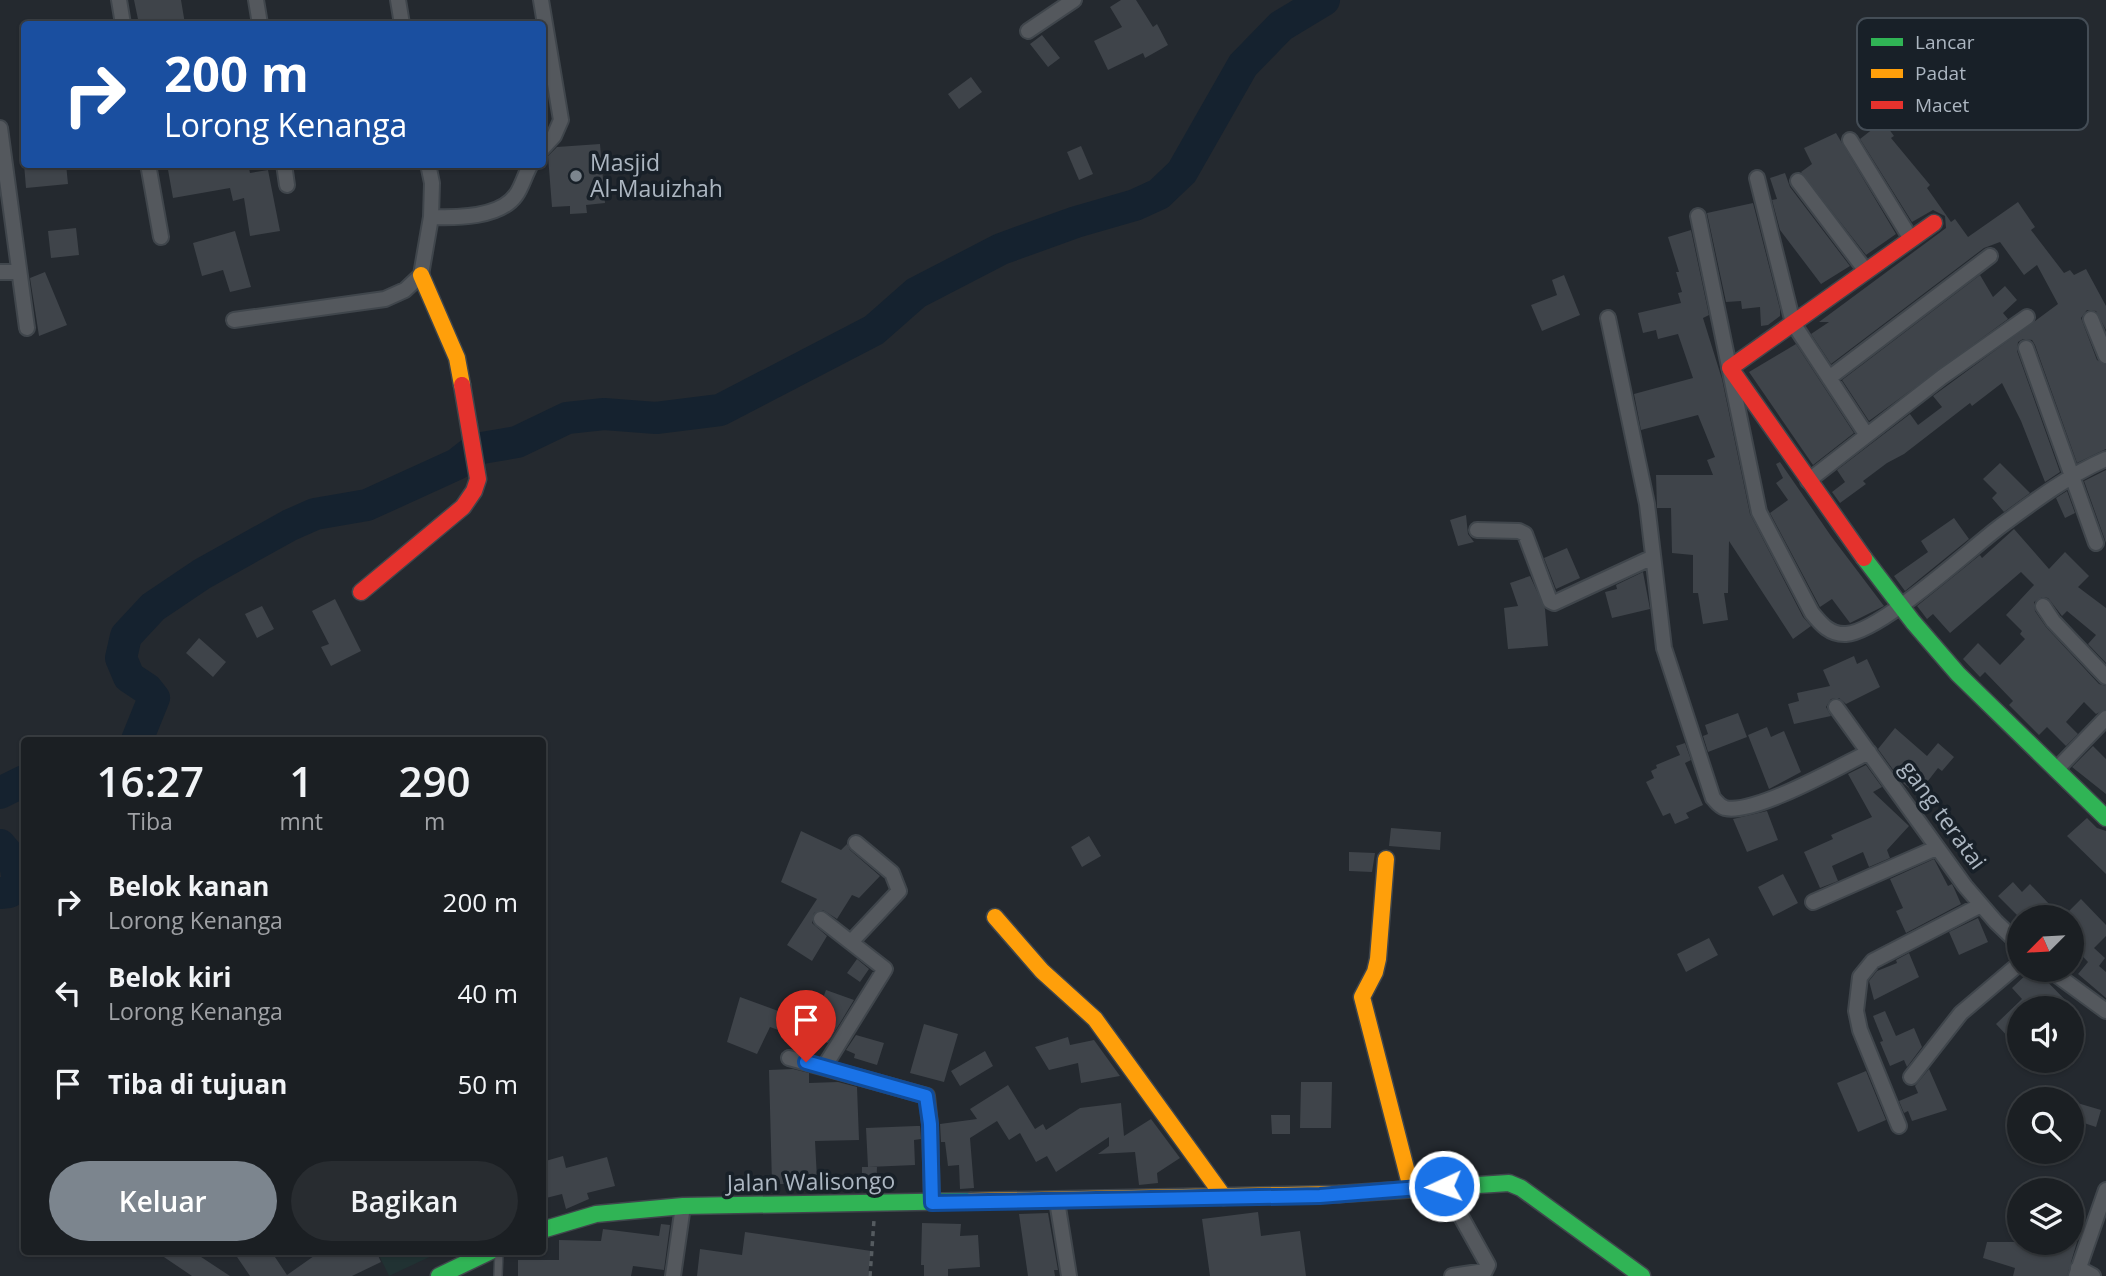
<!DOCTYPE html>
<html lang="id">
<style>
body{margin:0;font-family:"Open Sans",sans-serif;background:#282c30;color:#f1f3f6;height:100vh;display:flex;flex-direction:column;font-size:26px;white-space:nowrap}
*{box-sizing:border-box;margin:0}
p{font-size:23px;color:#a0a2a6}
.icon{flex:none;width:38px;height:38px;fill:none;stroke:currentColor;stroke-width:2;stroke-linecap:round;stroke-linejoin:round}
.map{position:relative;flex:1;overflow:hidden}
.sheet{position:absolute;left:21px;top:737px;width:525px;height:518px;display:flex;flex-direction:column;background:#1b1f23;border-radius:7px;box-shadow:0 2px 5px #0004,0 0 0 2px #393d41}
.sheet>*{flex:none}
.guide{position:absolute;left:21px;top:21px;width:525px;height:147px;border-radius:7px;box-shadow:0 2px 5px #0004,0 0 0 2px #393d41;background:#1a4fa0;color:#fff;overflow:hidden}
.needle{width:46px;rotate:246deg}
.controls{position:absolute;left:2007px;top:905px;display:grid;gap:14px}
.controls a{display:grid;place-items:center;width:77px;height:77px;border-radius:50%;background:#1b1f23;box-shadow:0 2px 5px #0004,0 0 0 2px #393d41;font-size:35px}
.pin{position:absolute;display:grid;place-items:center;width:60px;height:60px;color:#fff;margin:-72px -30px;border-radius:50% 50% 50% 0;rotate:-45deg;box-shadow:0 0 7px #0007}
.pin .icon{rotate:45deg}
.me{position:absolute;width:77px;margin:-38px;rotate:267deg;stroke-linejoin:round;filter:drop-shadow(0 0 5px #0008)}
.turn{display:flex;align-items:center;gap:24px;height:147px;padding:0 28px;font-size:32px}
.turn .icon{width:91px;height:91px;stroke-width:2.5}
.turn b{display:block;font-size:49px;line-height:60px}
.eta{display:flex;justify-content:space-evenly;align-items:center;height:119px;text-align:center}
.eta b{font-size:42px;font-weight:600;line-height:49px}
.button{display:flex;gap:14px;margin-top:auto;padding:14px 28px}
.button a{flex:1;height:80px;border-radius:42px;background:#7c858e;color:#fff;font-size:28px;font-weight:600;line-height:80px;text-align:center}
.button a+a{background:#282c30;color:#f1f3f6}
ul{padding:0;list-style:none}
li{display:flex;align-items:center;gap:21px;height:91px;padding:0 28px}
li div{flex:1}
li b{display:block;font-size:26px}
li em{font-style:normal}
.map>svg:first-child{display:block}
.green{fill:#213233}
.lines{fill:none;stroke-linecap:round;stroke-linejoin:round}
.river{stroke:#15222f;stroke-width:32}
.building{fill:#3f444a}
.lane-casing{stroke:#40464c;stroke-width:10}
.street-casing{stroke:#40464c;stroke-width:18}
.fast-casing{stroke:#40464c;stroke-width:19}
.slow-casing{stroke:#40464c;stroke-width:19}
.jam-casing{stroke:#40464c;stroke-width:19}
.path{stroke:#555b60;stroke-width:3.5;stroke-dasharray:5 5;stroke-linecap:butt}
.lane{stroke:#54585d;stroke-width:7}
.street{stroke:#54585d;stroke-width:14}
.fast{stroke:#30b455;stroke-width:16}
.slow{stroke:#ff9f0a;stroke-width:16}
.jam{stroke:#e5322d;stroke-width:16}
.route-casing{stroke:#114b97;stroke-width:18}
.route{stroke:#1a73e8;stroke-width:12}
.poi-dot{fill:#7c858e;stroke:#182028;stroke-width:2.5}
.labels{text-anchor:middle;stroke-width:7;stroke-linejoin:round;paint-order:stroke}
.poi-label{font-size:23px;fill:#acb6c1;stroke:#182028;text-anchor:start}
.street-label{font-size:23px;fill:#acb6c1;stroke:#182028}
.key{fill:#182028;stroke:#444d56;stroke-width:2}
.key-label{font-size:19px;fill:#acb6c1}
</style>
<div class="map">
<svg width="2106" height="1276" viewBox="0 0 2106 1276">
<rect width="100%" height="100%" fill="#24292f"/>
<path class="green" d="M 377,1251 L 442,1251 L 389,1276 Z"/>
<g class="lines">
<path class="river" d="M 137,740 L 154,698 L 147,689 L 129,677 L 121,658 L 126,636 L 153,607 L 202,574 L 290,525 L 315,514 L 367,505 L 457,464 L 476,449 L 517,442 L 567,418 L 604,414 L 656,418 L 720,410 L 874,330 L 916,293 L 1001,249 L 1076,222 L 1135,205 L 1159,194 L 1182,172 L 1243,65 L 1281,26 L 1324,0
M 0,793 L 24,781
M 0,845 L 15,863 L 18,882 L 9,892 L 0,893"/>
</g>
<path class="building" d="M 134,0 L 181,0 L 185,24 L 139,24 Z
M 1121,0 L 1136,0 L 1153,27 L 1157,24 L 1168,45 L 1145,58 L 1143,53 L 1108,70 L 1094,41 L 1122,27 L 1110,7 Z
M 1042,35 L 1060,58 L 1048,67 L 1030,44 Z
M 971,77 L 982,92 L 959,109 L 948,94 Z
M 1883,121 L 1894,136 L 1891,138 L 1930,185 L 1927,188 L 1951,222 L 1955,219 L 1968,237 L 2018,202 L 2035,227 L 2031,230 L 2064,273 L 2070,270 L 2074,275 L 2086,269 L 2106,306 L 2106,330 L 2096,311 L 2087,310 L 2081,318 L 2097,360 L 2106,365 L 2106,449 L 2077,463 L 2035,345 L 2032,340 L 2023,339 L 2018,342 L 2017,351 L 2060,472 L 2045,482 L 2021,421 L 2002,383 L 1972,406 L 1970,403 L 1904,454 L 1887,463 L 1863,481 L 1866,484 L 1840,503 L 1832,492 L 1845,482 L 1837,470 L 1910,414 L 1918,425 L 1942,407 L 1933,396 L 2058,304 L 2037,265 L 2024,275 L 2000,242 L 1984,248 L 1831,364 L 1811,334 L 1829,322 L 1819,322 L 1946,228 L 1945,216 L 1933,210 L 1912,222 L 1860,139 Z
M 1836,133 L 1896,234 L 1866,255 L 1801,172 L 1812,164 L 1804,148 Z
M 600,144 L 605,203 L 586,205 L 587,213 L 570,214 L 570,206 L 552,207 L 548,156 L 557,147 Z
M 1081,146 L 1093,174 L 1079,180 L 1067,152 Z
M 24,164 L 66,164 L 68,184 L 26,188 Z
M 167,164 L 219,164 L 219,168 L 248,164 L 250,173 L 268,170 L 280,231 L 250,236 L 244,198 L 233,201 L 230,188 L 173,198 Z
M 1785,173 L 1790,187 L 1850,266 L 1821,284 L 1780,230 L 1772,200 L 1777,199 L 1770,178 Z
M 1753,203 L 1780,309 L 1780,316 L 1768,325 L 1761,326 L 1760,307 L 1742,309 L 1741,301 L 1726,302 L 1707,213 Z
M 76,228 L 79,255 L 51,258 L 48,231 Z
M 1691,230 L 1709,315 L 1703,318 L 1722,379 L 1750,514 L 1803,617 L 1811,626 L 1793,639 L 1729,541 L 1728,593 L 1724,593 L 1728,620 L 1703,624 L 1698,593 L 1693,593 L 1693,555 L 1672,553 L 1671,508 L 1657,508 L 1656,475 L 1713,475 L 1707,460 L 1715,457 L 1698,415 L 1641,430 L 1634,394 L 1693,378 L 1678,334 L 1658,339 L 1656,330 L 1643,333 L 1638,313 L 1681,303 L 1678,293 L 1682,292 L 1676,272 L 1679,272 L 1668,237 Z
M 235,231 L 251,287 L 230,292 L 223,270 L 202,276 L 193,243 Z
M 45,272 L 67,325 L 39,336 L 30,278 Z
M 1564,275 L 1580,315 L 1542,331 L 1531,305 L 1557,295 L 1552,280 Z
M 1980,275 L 1993,297 L 2005,286 L 2017,300 L 2003,313 L 2008,319 L 1869,421 L 1842,380 Z
M 1796,344 L 1854,433 L 1813,465 L 1749,372 Z
M 1780,462 L 1831,536 L 1884,606 L 1850,623 L 1832,599 L 1820,607 L 1770,513 L 1788,500 L 1776,483 L 1783,478 L 1776,464 Z
M 2000,463 L 2030,493 L 2004,512 L 1992,498 L 1997,493 L 1983,479 Z
M 2106,470 L 2106,543 L 2084,481 Z
M 2067,491 L 2075,513 L 2065,518 L 2056,498 Z
M 1466,515 L 1468,534 L 1474,542 L 1458,546 L 1450,520 Z
M 1954,518 L 1969,539 L 1905,591 L 1894,576 L 1928,552 L 1921,541 Z
M 2014,529 L 2049,569 L 2065,552 L 2089,576 L 2078,587 L 2106,608 L 2106,663 L 2088,644 L 2096,635 L 2067,611 L 2062,616 L 2048,598 L 2042,597 L 2034,602 L 2035,611 L 2046,627 L 2099,684 L 2106,686 L 2106,709 L 2096,714 L 2084,702 L 2066,722 L 2078,734 L 2066,746 L 2047,727 L 2039,735 L 2009,705 L 2013,701 L 1985,672 L 1980,677 L 1963,659 L 1978,643 L 2000,665 L 2025,639 L 2020,634 L 2022,631 L 2006,615 L 2034,585 L 2021,572 L 1950,633 L 1933,614 L 1927,619 L 1917,606 L 1980,555 L 1982,558 Z
M 1567,548 L 1580,578 L 1556,589 L 1544,558 Z
M 1643,572 L 1650,609 L 1612,618 L 1605,592 L 1617,589 L 1616,585 Z
M 1530,576 L 1545,609 L 1548,646 L 1508,649 L 1504,608 L 1518,606 L 1510,583 Z
M 335,599 L 361,651 L 331,666 L 321,647 L 329,644 L 312,611 Z
M 262,606 L 274,629 L 257,638 L 245,614 Z
M 199,638 L 226,662 L 213,677 L 186,653 Z
M 1854,656 L 1857,664 L 1867,659 L 1880,687 L 1846,704 L 1839,698 L 1831,699 L 1826,707 L 1831,716 L 1794,724 L 1788,704 L 1799,701 L 1797,693 L 1830,686 L 1823,670 Z
M 1738,713 L 1747,737 L 1708,752 L 1703,736 L 1708,734 L 1705,725 Z
M 1767,727 L 1771,737 L 1784,731 L 1801,772 L 1769,789 L 1748,735 Z
M 1895,728 L 1927,756 L 1938,743 L 1954,757 L 1942,771 L 1938,768 L 1917,795 L 1902,782 L 1878,749 Z
M 1685,743 L 1691,760 L 1685,763 L 1703,805 L 1686,813 L 1689,818 L 1675,824 L 1670,813 L 1663,816 L 1646,782 L 1654,778 L 1651,771 L 1657,768 L 1656,765 L 1680,755 L 1676,746 Z
M 2093,746 L 2106,759 L 2106,794 L 2072,767 Z
M 1866,765 L 1882,787 L 1873,792 L 1909,826 L 1887,850 L 1890,858 L 1869,867 L 1863,852 L 1832,866 L 1838,881 L 1820,888 L 1804,852 L 1833,839 L 1831,835 L 1872,817 L 1848,774 Z
M 1767,811 L 1778,840 L 1747,852 L 1733,819 Z
M 2087,818 L 2097,828 L 2106,831 L 2106,874 L 2067,836 Z
M 1391,828 L 1441,832 L 1440,850 L 1389,846 Z
M 801,831 L 841,850 L 847,844 L 850,850 L 880,876 L 859,898 L 852,895 L 837,919 L 823,910 L 814,913 L 812,923 L 827,936 L 812,961 L 787,945 L 817,899 L 781,882 Z
M 1089,836 L 1101,856 L 1082,867 L 1071,847 Z
M 1349,852 L 1375,853 L 1372,872 L 1349,871 Z
M 1934,859 L 1948,886 L 1952,884 L 1954,888 L 1961,904 L 1906,933 L 1896,911 L 1903,908 L 1890,879 Z
M 1783,874 L 1798,903 L 1773,916 L 1758,887 Z
M 2013,882 L 2022,892 L 2030,884 L 2050,905 L 2037,917 L 2019,917 L 1998,896 Z
M 2081,899 L 2106,925 L 2106,936 L 2094,948 L 2105,958 L 2099,966 L 2106,972 L 2106,998 L 2078,974 L 2088,962 L 2072,945 L 2072,917 L 2067,913 Z
M 1978,918 L 1988,942 L 1959,955 L 1949,932 Z
M 1709,938 L 1718,955 L 1686,972 L 1677,954 Z
M 1909,953 L 1919,977 L 1874,1000 L 1869,981 L 1877,971 L 1897,963 L 1896,960 Z
M 857,959 L 869,969 L 860,982 L 847,973 Z
M 2031,970 L 2036,970 L 2073,1008 L 2020,1008 L 2020,1032 L 2011,1040 L 1996,1024 L 2022,999 L 2012,988 Z
M 826,990 L 854,1000 L 828,1043 L 807,1035 L 806,1040 L 770,1027 L 757,1054 L 727,1042 L 740,997 L 789,1015 L 795,1000 L 819,1009 Z
M 1885,1011 L 1896,1036 L 1914,1028 L 1922,1047 L 1907,1067 L 1904,1060 L 1890,1066 L 1880,1042 L 1883,1041 L 1873,1016 Z
M 924,1024 L 958,1034 L 944,1082 L 910,1073 Z
M 856,1035 L 884,1043 L 877,1065 L 854,1058 L 855,1054 L 846,1050 Z
M 1068,1037 L 1070,1045 L 1094,1040 L 1120,1076 L 1081,1083 L 1078,1063 L 1049,1070 L 1035,1047 Z
M 985,1051 L 993,1066 L 960,1086 L 951,1071 Z
M 793,1069 L 809,1073 L 809,1083 L 838,1082 L 857,1087 L 859,1140 L 815,1141 L 817,1179 L 790,1180 L 790,1184 L 772,1184 L 769,1070 Z
M 1929,1069 L 1947,1110 L 1912,1121 L 1908,1111 L 1904,1113 L 1899,1101 L 1918,1093 L 1915,1086 Z
M 1866,1071 L 1886,1120 L 1858,1132 L 1837,1083 Z
M 1301,1082 L 1332,1082 L 1331,1128 L 1300,1128 Z
M 1008,1085 L 1035,1129 L 1043,1124 L 1046,1130 L 1080,1108 L 1121,1103 L 1124,1136 L 1151,1119 L 1180,1158 L 1157,1173 L 1158,1183 L 1139,1185 L 1135,1152 L 1098,1154 L 1109,1146 L 1109,1137 L 1056,1172 L 1047,1156 L 1036,1162 L 1020,1133 L 1009,1140 L 997,1121 L 970,1138 L 974,1188 L 960,1189 L 959,1165 L 948,1166 L 945,1142 L 941,1142 L 940,1124 L 977,1119 L 970,1109 Z
M 2074,1102 L 2101,1110 L 2096,1127 L 2072,1119 Z
M 1271,1115 L 1290,1115 L 1290,1134 L 1272,1134 Z
M 916,1126 L 920,1126 L 921,1139 L 914,1140 L 915,1165 L 868,1167 L 866,1128 Z
M 563,1156 L 566,1168 L 607,1157 L 615,1186 L 587,1193 L 589,1199 L 566,1209 L 562,1194 L 542,1199 L 542,1162 Z
M 862,1167 L 877,1167 L 876,1189 L 862,1189 Z
M 1258,1212 L 1261,1236 L 1300,1231 L 1306,1276 L 1210,1276 L 1202,1219 Z
M 1048,1213 L 1058,1270 L 1054,1270 L 1055,1276 L 1028,1276 L 1019,1214 Z
M 922,1223 L 961,1224 L 960,1236 L 978,1235 L 980,1267 L 948,1269 L 948,1276 L 924,1276 L 924,1265 L 921,1265 Z
M 661,1224 L 670,1225 L 664,1270 L 633,1266 L 631,1276 L 518,1276 L 518,1260 L 559,1260 L 559,1240 L 601,1241 L 603,1229 L 659,1236 Z
M 745,1232 L 871,1251 L 868,1276 L 697,1276 L 700,1249 L 742,1255 Z
M 1987,1242 L 2077,1242 L 2067,1276 L 2013,1276 L 2015,1268 L 1983,1258 Z
M 155,1251 L 192,1251 L 230,1276 L 192,1276 Z
M 233,1251 L 271,1251 L 287,1275 L 321,1251 L 376,1251 L 381,1262 L 352,1276 L 250,1276 Z"/>
<g class="lines">
<defs>
<path id="lane" d="M 498,1276 L 499,1251"/>
<path id="street" d="M 119,0 L 123,24
M 256,0 L 260,24
M 398,0 L 402,24
M 541,0 L 561,120 L 554,136 L 542,149
M 1028,31 L 1074,0
M 0,128 L 27,328
M 1850,140 L 1911,239
M 148,164 L 161,237
M 284,164 L 287,185
M 1757,178 L 1793,323 L 1866,434
M 1798,181 L 1866,271
M 1698,216 L 1759,512 L 1812,613 C 1821,624 1830,635 1846,634 C 1880,632 1968,551 1998,528 C 2033,502 2067,476 2106,459
M 431,217 C 456,218 500,218 516,195 C 522,187 525,174 531,164
M 0,272 L 19,272
M 1608,318 L 1647,504 L 1664,648 L 1713,798 C 1717,802 1719,806 1725,808 C 1755,815 1840,766 1869,752
M 2091,319 L 2106,356
M 234,320 L 385,299 L 405,290 L 421,275 L 431,217 L 432,183 L 428,164
M 2026,348 L 2096,543
M 1829,378 L 1990,256
M 1808,481 L 1942,377 L 2027,317
M 1477,530 L 1519,531 L 1525,534 L 1550,601 L 1554,603 L 1653,557
M 2043,606 L 2053,621 L 2106,677
M 1836,707 L 1965,886 L 1996,922 L 2020,945
M 2056,770 L 2106,718
M 1813,902 L 1936,848
M 821,919 L 885,969 L 824,1067
M 852,941 L 899,891 L 892,873 L 856,843
M 2050,970 L 2106,1011
M 789,1058 L 927,1096 L 930,1124 L 932,1203
M 1911,1077 L 1961,1013 L 2020,963
M 1899,1126 L 1860,1030 L 1856,1011 L 1860,977 L 1873,961 L 1981,905
M 1444,1186 L 1488,1265 L 1485,1271 L 1452,1276
M 1057,1201 L 1069,1276
M 2078,1268 L 2093,1276
M 673,1276 L 683,1206
M 2076,1276 L 2106,1190"/>
<path id="fast" d="M 1864,558 L 1913,622 L 1958,674 L 2106,818
M 1339,1194 L 1509,1183 L 1521,1188 L 1642,1276
M 542,1230 L 596,1214 L 683,1206 L 971,1201
M 439,1276 L 491,1251"/>
<path id="slow" d="M 421,275 L 457,358 L 462,385
M 1386,859 L 1378,959 L 1375,972 L 1362,997 L 1411,1188
M 995,917 L 1042,971 L 1095,1019 L 1224,1197
M 971,1201 L 1339,1194"/>
<path id="jam" d="M 1864,558 L 1730,368 L 1934,223
M 361,592 L 463,507 L 474,491 L 478,479 L 462,385"/>
</defs>
<use href="#lane" class="lane-casing"/>
<use href="#street" class="street-casing"/>
<use href="#fast" class="fast-casing"/>
<use href="#slow" class="slow-casing"/>
<use href="#jam" class="jam-casing"/>
<path class="path" d="M 870,1276 L 874,1220"/>
<use href="#lane" class="lane"/>
<use href="#street" class="street"/>
<use href="#fast" class="fast"/>
<use href="#slow" class="slow"/>
<use href="#jam" class="jam"/>
</g>
<g class="lines">
<defs>
<path id="route" d="M 806,1062 L 926,1096 L 930,1124 L 932,1203 L 1320,1196 L 1444,1186"/>
</defs>
<use href="#route" class="route-casing"/>
<use href="#route" class="route"/>
</g>
<circle class="poi-dot" cx="576" cy="176" r="7"/>
<g class="labels">
<g class="poi-label">
<text x="590" y="171">Masjid<tspan x="590" dy="26">Al-Mauizhah</tspan></text>
</g>
<g class="street-label">
<text transform="translate(1943 815) rotate(54)" y="8">gang teratai</text>
<text transform="translate(811 1182) rotate(-1)" y="8">Jalan Walisongo</text>
</g>
</g>
<rect x="1857" y="18" width="231" height="112" rx="10" class="key"/>
<rect x="1871" y="38" width="32" height="8" fill="#30b455"/>
<rect x="1871" y="69" width="32" height="9" fill="#ff9f0a"/>
<rect x="1871" y="101" width="32" height="8" fill="#e5322d"/>
<g class="key-label">
<text x="1915" y="49">Lancar</text>
<text x="1915" y="80">Padat</text>
<text x="1915" y="112">Macet</text>
</g>
</svg>
<div class="controls">
<a><svg class="needle" viewBox="-14 -14 28 28"><path d="M0-13l5 13h-10z" fill="#e53935"/><path d="M0 13l5-13h-10z" fill="#a0a2a6"/></svg></a>
<a><svg class="icon" aria-label="sound" viewBox="0 0 24 24"><path d="M4 9h4l5-4v14l-5-4H4zM17 9q2 3 0 6"/></svg></a>
<a><svg class="icon" aria-label="search" viewBox="0 0 24 24"><circle cx="10" cy="10" r="6"/><path d="M15 15l6 6"/></svg></a>
<a><svg class="icon" aria-label="layers" viewBox="0 0 24 24"><path d="M12 4l9 5-9 5-9-5zM3 14l9 5 9-5"/></svg></a>
</div>
<div class="pin" style="left:806px;top:1062px;background:#d93025"><svg class="icon" aria-label="arrive" viewBox="0 0 24 24"><path d="M6 21V4h12l-3 4 3 4H6"/></svg></div>
<svg class="me" style="left:1444px;top:1186px" viewBox="-20 -20 40 40"><circle r="17" fill="#1a73e8" stroke="#fff" stroke-width="3"/><path d="M0-11L8 9 0 5-8 9z" fill="#fff"/></svg>
<div class="guide">
<div class="turn"><svg class="icon" aria-label="right" viewBox="0 0 24 24"><path d="M7 20v-9h11M14 6l5 5-5 5"/></svg><div><b>200 m</b>Lorong Kenanga</div></div>
</div>
<section class="sheet">
<div class="eta">
<div><b>16:27</b><p>Tiba</p></div>
<div><b>1</b><p>mnt</p></div>
<div><b>290</b><p>m</p></div>
</div>
<ul>
<li><svg class="icon" aria-label="right" viewBox="0 0 24 24"><path d="M7 20v-9h11M14 6l5 5-5 5"/></svg><div><b>Belok kanan</b><p>Lorong Kenanga</p></div><em>200 m</em></li>
<li><svg class="icon" aria-label="left" viewBox="0 0 24 24"><path d="M17 20v-9H6M10 6l-5 5 5 5"/></svg><div><b>Belok kiri</b><p>Lorong Kenanga</p></div><em>40 m</em></li>
<li><svg class="icon" aria-label="arrive" viewBox="0 0 24 24"><path d="M6 21V4h12l-3 4 3 4H6"/></svg><div><b>Tiba di tujuan</b></div><em>50 m</em></li>
</ul>
<div class="button"><a>Keluar</a><a>Bagikan</a></div>
</section>
</div>
